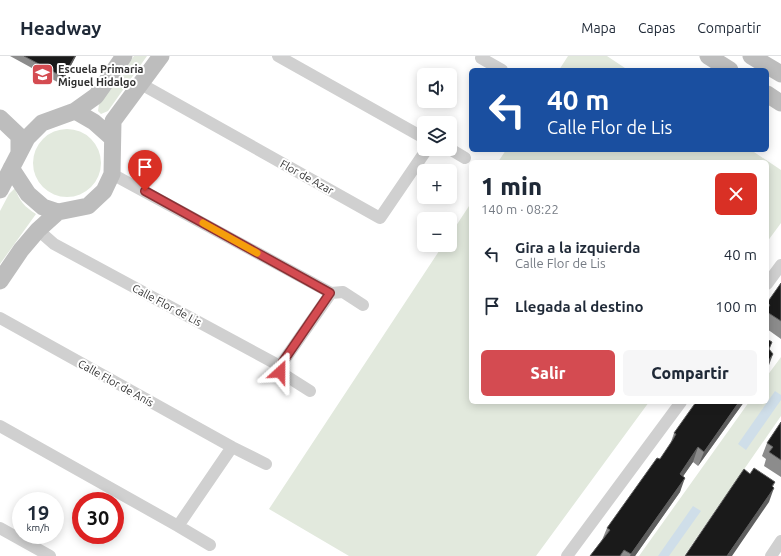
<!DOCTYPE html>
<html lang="es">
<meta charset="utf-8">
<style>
body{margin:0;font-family:Ubuntu,sans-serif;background:#f6f6f7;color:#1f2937;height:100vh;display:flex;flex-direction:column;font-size:15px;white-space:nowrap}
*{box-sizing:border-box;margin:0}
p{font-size:13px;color:#747a83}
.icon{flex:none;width:22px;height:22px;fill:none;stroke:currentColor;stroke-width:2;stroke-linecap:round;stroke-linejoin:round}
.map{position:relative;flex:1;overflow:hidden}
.sheet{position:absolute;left:469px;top:104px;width:300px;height:244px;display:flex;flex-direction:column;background:#fff;border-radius:6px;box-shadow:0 2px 10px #0003}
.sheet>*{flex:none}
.top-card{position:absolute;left:469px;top:12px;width:300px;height:84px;border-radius:6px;box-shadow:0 2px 10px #0003;background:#1a4fa0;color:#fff;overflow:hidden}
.controls{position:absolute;left:417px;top:12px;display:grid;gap:8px}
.controls a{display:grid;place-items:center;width:40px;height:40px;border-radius:6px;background:#fff;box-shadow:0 2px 10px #0003;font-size:20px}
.speed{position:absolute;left:12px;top:436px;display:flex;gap:8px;font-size:20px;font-weight:700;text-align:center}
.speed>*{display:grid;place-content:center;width:52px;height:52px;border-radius:50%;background:#fff;box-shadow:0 2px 10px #0003;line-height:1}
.speed small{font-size:10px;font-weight:400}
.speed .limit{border:6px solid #d22;background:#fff;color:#111}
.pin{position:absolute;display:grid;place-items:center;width:34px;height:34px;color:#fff;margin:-41px -17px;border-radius:50% 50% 50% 0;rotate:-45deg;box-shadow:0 0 4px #0007}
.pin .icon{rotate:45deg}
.me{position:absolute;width:44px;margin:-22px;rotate:24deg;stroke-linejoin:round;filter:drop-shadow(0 0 3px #0008)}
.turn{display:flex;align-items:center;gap:14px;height:84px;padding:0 12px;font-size:18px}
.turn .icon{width:52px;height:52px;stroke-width:2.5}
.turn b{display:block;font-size:28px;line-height:34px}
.round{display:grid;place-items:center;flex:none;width:42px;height:42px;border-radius:6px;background:#f6f6f7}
.overview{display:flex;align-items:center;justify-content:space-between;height:68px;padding:0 12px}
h1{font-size:24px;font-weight:800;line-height:30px}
.cta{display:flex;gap:8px;margin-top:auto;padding:8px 12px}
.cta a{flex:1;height:46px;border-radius:6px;background:#d44b51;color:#fff;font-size:16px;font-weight:800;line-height:46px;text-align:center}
.cta a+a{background:#f6f6f7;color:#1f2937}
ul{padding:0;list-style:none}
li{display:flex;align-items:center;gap:12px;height:52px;padding:0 12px}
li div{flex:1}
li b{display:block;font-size:15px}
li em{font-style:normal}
header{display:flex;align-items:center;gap:24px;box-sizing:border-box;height:56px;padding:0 20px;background:#fff;border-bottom:1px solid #e0e1e3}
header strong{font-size:19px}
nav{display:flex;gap:22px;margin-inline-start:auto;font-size:14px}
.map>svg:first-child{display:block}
.green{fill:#e2e9dd}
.water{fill:#cfdee9}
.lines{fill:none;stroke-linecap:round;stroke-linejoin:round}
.street{stroke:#d0d0d0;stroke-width:12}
.secondary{stroke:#bdbdbd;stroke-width:17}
.wall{fill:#8c8c8c}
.shaded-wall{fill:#5f5f5f}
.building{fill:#1a1a1a;stroke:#5f5f5f}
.route-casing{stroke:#8a3135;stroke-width:10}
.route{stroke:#d44b51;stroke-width:7}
.slow{stroke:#f59e0b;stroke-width:7}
.labels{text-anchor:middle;stroke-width:4;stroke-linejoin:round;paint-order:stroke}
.poi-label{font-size:11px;font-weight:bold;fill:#333;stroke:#fff;text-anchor:start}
.street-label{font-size:11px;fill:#333;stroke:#fff}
</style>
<header>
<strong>Headway</strong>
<nav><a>Mapa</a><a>Capas</a><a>Compartir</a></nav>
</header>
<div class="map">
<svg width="781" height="500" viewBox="0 0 781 500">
<rect width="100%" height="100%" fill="#fff"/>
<path class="green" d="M 134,0 L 147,0 L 108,55 L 101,58 L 98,55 L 99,48 Z
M 568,0 L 607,0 L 628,14 L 559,14 Z
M33 107a34 34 0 1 1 68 0a34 34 0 1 1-68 0Z
M 506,94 L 751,94 L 781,114 L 781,167 L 767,186 L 767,106 L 498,106 Z
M 15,132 C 19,145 25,151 36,158 L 0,208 L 0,155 L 9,138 Z
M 471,147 L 471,346 L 649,346 L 536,500 L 349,500 L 269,453 L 443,189 L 450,189 L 450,179 Z
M 781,301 L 781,360 L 684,500 L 639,500 L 749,346 L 767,346 L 767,320 Z"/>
<path class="water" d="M 775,335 L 781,339 L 781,344 L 746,394 L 738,388 Z
M 693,450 L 701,455 L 669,500 L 658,500 Z"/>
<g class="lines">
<path class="street" d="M 278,0 L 424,82
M 481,2 L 502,14
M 141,28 L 380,162 L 427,93
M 450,93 L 465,102
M 38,174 L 54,188 L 280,310 L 331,237 L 112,118
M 767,228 L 781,209
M 331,237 L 343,236 L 363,249
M 0,262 L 232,391 L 178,470 L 0,370
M 280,310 L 280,316 L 310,335
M 232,391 L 266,408
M 178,470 L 210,489
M 0,472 L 50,500
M 567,500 L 681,346
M 771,500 L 781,485"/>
<path class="secondary" d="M 708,0 L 730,14
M 751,0 L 781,18
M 767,38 L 781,47
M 75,55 L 94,66 L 112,82
M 0,62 L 19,80 L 19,96
M 11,112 L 28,138 L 43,151 L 58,156 L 88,150 L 104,135 L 112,118 L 113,65 L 161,0
M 0,134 L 27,82 L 42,67 L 75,55 L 96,40 L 124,0
M 0,225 L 21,194 L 38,174 L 58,156"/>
</g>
<path class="wall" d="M 10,0 L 76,0 L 61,28 Z
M 781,227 L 781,283 L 767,273 L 767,247 Z
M 744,346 L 698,410 L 693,406 L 683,420 L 680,436 L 635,500 L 590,500 L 602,484 L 607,472 L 660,403 L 670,389 L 674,377 Z
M 781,366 L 781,421 L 764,410 L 766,403 L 762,400 L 767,387 Z"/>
<path class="shaded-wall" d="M 75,0 L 76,0 L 61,28 L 63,21 Z
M 773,298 L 768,312 L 767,314 L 767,307 Z
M 739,346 L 744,346 L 698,410 L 704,396 Z
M 698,391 L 693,406 L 675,432 L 680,418 Z
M 685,422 L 680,436 L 635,500 L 630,500 L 631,498 Z
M 775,426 L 771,435 L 774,432 L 769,446 L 732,500 L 727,500 Z"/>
<path class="building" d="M 24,0 L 75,0 L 63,21 Z
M 781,227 L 781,265 L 767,256 L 767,253 L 770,249 L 767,247 Z
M 767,283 L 772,286 L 769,293 L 773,298 L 767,307 Z
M 696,346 L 739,346 L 704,396 L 698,391 L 680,418 L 685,422 L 631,498 L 624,494 L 620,500 L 590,500 L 610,474 L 607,472 L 657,402 L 660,403 L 672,385 L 676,378 L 674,377 Z
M 781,366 L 781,404 L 769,396 L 773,391 L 767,387 Z
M 754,412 L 775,426 L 772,430 L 774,432 L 727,500 L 685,500 L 744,413 L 750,418 Z"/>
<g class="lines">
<defs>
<path id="route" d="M 145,135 L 330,237 L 280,310 L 280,316"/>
</defs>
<use href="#route" class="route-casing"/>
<use href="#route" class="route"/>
<path class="slow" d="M 203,167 L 257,197"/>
</g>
<defs>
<symbol id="school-square" viewBox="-11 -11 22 22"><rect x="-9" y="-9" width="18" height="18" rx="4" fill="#d44b51" stroke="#fff"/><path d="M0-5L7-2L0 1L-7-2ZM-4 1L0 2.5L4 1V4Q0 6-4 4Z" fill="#fff"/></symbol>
</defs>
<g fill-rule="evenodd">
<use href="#school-square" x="30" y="6" width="25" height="25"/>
</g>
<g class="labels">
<g class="poi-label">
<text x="58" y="17">Escuela Primaria<tspan x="58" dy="13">Miguel Hidalgo</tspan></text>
</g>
<g class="street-label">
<text transform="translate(307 121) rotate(29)" y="4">Flor de Azar</text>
<text transform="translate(167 249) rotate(28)" y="4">Calle Flor de Lis</text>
<text transform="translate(116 327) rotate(29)" y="4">Calle Flor de Anís</text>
</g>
</g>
</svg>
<div class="controls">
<a><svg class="icon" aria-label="sound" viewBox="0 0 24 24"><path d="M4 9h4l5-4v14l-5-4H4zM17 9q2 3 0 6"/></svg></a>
<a><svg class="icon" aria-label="layers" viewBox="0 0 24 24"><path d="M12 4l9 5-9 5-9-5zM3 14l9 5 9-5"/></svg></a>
<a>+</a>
<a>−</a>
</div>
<div class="speed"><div>19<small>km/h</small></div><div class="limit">30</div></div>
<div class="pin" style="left:145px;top:135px;background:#d93025"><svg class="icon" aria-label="arrive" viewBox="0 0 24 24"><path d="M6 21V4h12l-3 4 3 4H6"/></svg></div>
<svg class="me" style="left:280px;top:316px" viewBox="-20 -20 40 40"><path d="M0-17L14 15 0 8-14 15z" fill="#d44b51" stroke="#fff" stroke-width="4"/></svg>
<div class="top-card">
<div class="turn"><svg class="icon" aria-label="left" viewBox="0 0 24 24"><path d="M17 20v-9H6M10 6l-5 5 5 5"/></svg><div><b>40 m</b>Calle Flor de Lis</div></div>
</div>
<section class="sheet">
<div class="overview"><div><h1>1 min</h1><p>140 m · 08:22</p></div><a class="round" style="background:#d93025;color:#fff"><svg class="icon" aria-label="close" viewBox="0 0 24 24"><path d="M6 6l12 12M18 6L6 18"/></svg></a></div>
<ul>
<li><svg class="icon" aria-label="left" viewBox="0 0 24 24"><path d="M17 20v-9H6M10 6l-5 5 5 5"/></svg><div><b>Gira a la izquierda</b><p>Calle Flor de Lis</p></div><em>40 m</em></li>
<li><svg class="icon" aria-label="arrive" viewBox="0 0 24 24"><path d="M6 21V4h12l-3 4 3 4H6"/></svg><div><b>Llegada al destino</b></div><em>100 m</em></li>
</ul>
<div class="cta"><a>Salir</a><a>Compartir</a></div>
</section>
</div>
